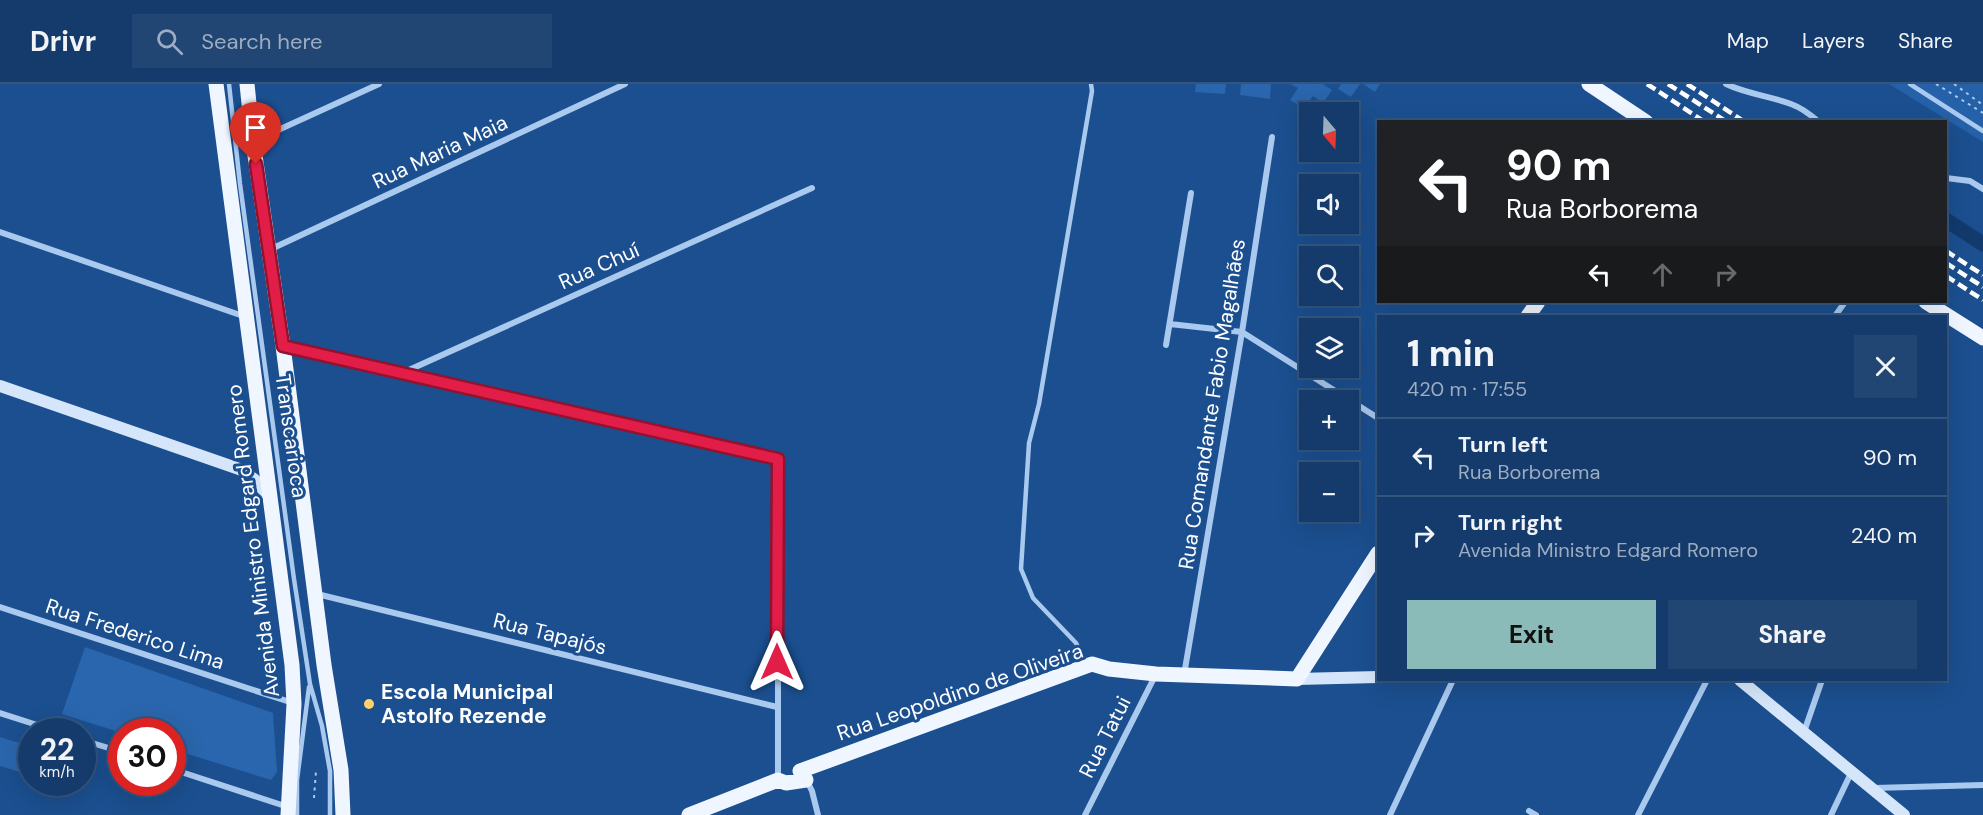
<!DOCTYPE html>
<meta charset="utf-8">
<style>
body{margin:0;font-family:"DM Sans",sans-serif;background:#214673;color:#f1f3f6;height:100vh;display:flex;flex-direction:column;font-size:22px;white-space:nowrap}
*{box-sizing:border-box;margin:0}
p{font-size:20px;color:#9dadc1}
.icon{flex:none;width:33px;height:33px;fill:none;stroke:currentColor;stroke-width:2;stroke-linecap:round;stroke-linejoin:round}
.map{position:relative;flex:1;overflow:hidden}
.side{position:absolute;left:1377px;top:231px;width:570px;height:366px;display:flex;flex-direction:column;background:#143b6b;border-radius:0px;box-shadow:0 6px 24px #0002,0 0 0 2px #33557e}
.side>*{flex:none}
.top-card{position:absolute;left:1377px;top:36px;width:570px;height:183px;border-radius:0px;box-shadow:0 6px 24px #0002,0 0 0 2px #33557e;background:#202124;color:#fff;overflow:hidden}
.needle{width:39px;rotate:161deg}
.controls{position:absolute;left:1299px;top:18px;display:grid;gap:12px}
.controls a{display:grid;place-items:center;width:60px;height:60px;border-radius:0px;background:#143b6b;box-shadow:0 6px 24px #0002,0 0 0 2px #33557e;font-size:30px}
.speed{position:absolute;left:18px;top:634px;display:flex;gap:12px;font-size:30px;font-weight:700;text-align:center}
.speed>*{display:grid;place-content:center;width:78px;height:78px;border-radius:50%;background:#143b6b;box-shadow:0 6px 24px #0002,0 0 0 2px #33557e;line-height:1}
.speed small{font-size:15px;font-weight:400}
.speed .limit{border:9px solid #d22;background:#fff;color:#111}
.pin{position:absolute;display:grid;place-items:center;width:51px;height:51px;color:#fff;margin:-62px -26px;border-radius:50% 50% 50% 0;rotate:-45deg;box-shadow:0 0 6px #0007}
.pin .icon{rotate:45deg}
.me{position:absolute;width:66px;margin:-33px;rotate:0deg;stroke-linejoin:round;filter:drop-shadow(0 0 4px #0008)}
.turn{display:flex;align-items:center;gap:21px;height:126px;padding:0 30px;font-size:27px}
.turn .icon{width:78px;height:78px;stroke-width:2.5}
.turn b{display:block;font-size:42px;line-height:51px}
.lanes{display:flex;align-items:center;height:57px;padding:0 30px;background:#0003;justify-content:center;gap:30px;direction:ltr}
.lanes .off{opacity:.35}
.round{display:grid;place-items:center;flex:none;width:63px;height:63px;border-radius:0px;background:#214673}
.head{display:flex;align-items:center;justify-content:space-between;height:102px;padding:0 30px}
h1{font-size:36px;font-weight:800;line-height:45px}
.primary-button{display:flex;gap:12px;margin-top:auto;padding:12px 30px}
.primary-button a{flex:1;height:69px;border-radius:0px;background:#8bbbb9;color:#111;font-size:24px;font-weight:800;line-height:69px;text-align:center}
.primary-button a+a{background:#214673;color:#f1f3f6}
ul{padding:0;list-style:none}
li{display:flex;align-items:center;gap:18px;height:78px;padding:0 30px;border-top:2px solid #33557e}
li div{flex:1}
li b{display:block;font-size:22px}
li em{font-style:normal}
header{display:flex;align-items:center;gap:36px;box-sizing:border-box;height:84px;padding:0 30px;background:#143b6b;border-bottom:2px solid #33557e}
header strong{font-size:28px}
nav{display:flex;gap:33px;margin-inline-start:auto;font-size:21px}
.search{width:420px;height:54px;background:#214673;display:flex;align-items:center;gap:15px;box-sizing:border-box;padding:0 21px;border-radius:0px;color:#9dadc1;font-size:22px}
.map>svg:first-child{display:block}
.green{fill:#2461a8}
.lines{fill:none;stroke-linecap:round;stroke-linejoin:round}
.canal{stroke:#123a6d;stroke-width:15}
.building{fill:#2a66ad}
.path{stroke:#a9c9ee;stroke-width:2;stroke-dasharray:3 4.5;stroke-linecap:butt}
.lane{stroke:#a9c9ee;stroke-width:4.5}
.street{stroke:#a9c9ee;stroke-width:6}
.secondary{stroke:#d6e6fa;stroke-width:12}
.primary{stroke:#f0f6ff;stroke-width:15}
.rail{stroke:#fff;stroke-width:4.5;stroke-dasharray:10 4.5;stroke-linecap:butt}
.route-casing{stroke:#92132f;stroke-width:15}
.route{stroke:#e11d48;stroke-width:10}
.poi-dot{fill:#ffd166;stroke:#1b4f8f;stroke-width:2}
.labels{text-anchor:middle;stroke-width:6;stroke-linejoin:round;paint-order:stroke}
.street-label{font-size:21px;fill:#fff;stroke:#1b4f8f}
.poi-label{font-size:21px;font-weight:bold;fill:#fff;stroke:#1b4f8f;text-anchor:start}
</style>
<header>
<strong>Drivr</strong>
<div class="search"><svg class="icon" aria-label="search" viewBox="0 0 24 24"><circle cx="10" cy="10" r="6"/><path d="M15 15l6 6"/></svg>Search here</div>
<nav><a>Map</a><a>Layers</a><a>Share</a></nav>
</header>
<div class="map">
<svg width="1983" height="731" viewBox="0 0 1983 731">
<rect width="100%" height="100%" fill="#1b4f8f"/>
<path class="green" d="M 1889,0 L 1983,0 L 1983,58 Z"/>
<g class="lines">
<path class="canal" d="M 1946,136 L 1983,160"/>
</g>
<path class="building" d="M 1196,0 L 1226,0 L 1225,10 L 1195,8 Z
M 1241,0 L 1271,0 L 1270,15 L 1240,11 Z
M 1290,0 L 1323,0 L 1332,6 L 1323,19 L 1313,12 L 1304,24 L 1290,16 L 1298,4 Z
M 1341,0 L 1360,0 L 1351,13 L 1338,5 Z
M 1363,0 L 1380,0 L 1375,8 Z
M 85,563 L 273,629 L 277,688 L 271,696 L 172,665 L 172,648 L 122,649 L 62,630 Z
M 0,653 L 32,663 L 30,691 L 0,682 Z"/>
<g class="lines">
<path class="path" d="M 1936,0 L 1983,29
M 1954,0 L 1983,21
M 314,714 L 316,687"/>
<path class="lane" d="M 229,0 L 240,100 L 294,495 L 310,600 L 322,642 L 330,687 L 330,731
M 1910,0 L 1983,47
M 1089,578 L 1083,574 L 1076,559 L 1033,514 L 1021,485 L 1029,359 L 1039,320 L 1092,7 L 1091,0
M 297,731 L 297,696 L 309,603"/>
<path class="street" d="M 1726,0 C 1747,10 1770,12 1791,20 C 1802,24 1811,31 1819,38
M 254,57 L 379,0
M 1946,94 L 1970,97 L 1983,105
M 0,148 L 246,233
M 269,166 L 625,0
M 1835,232 L 1845,218
M 1170,240 L 1242,248 L 1378,334
M 1166,261 L 1191,109
M 284,262 L 778,375 L 778,695
M 400,290 L 812,104
M 317,510 L 777,623
M 0,523 L 293,619
M 1184,591 L 1242,248 L 1272,53
M 0,629 L 59,648
M 1804,648 L 1822,596
M 82,656 L 122,668
M 172,685 L 288,723
M 807,697 L 812,707 L 818,731
M 1874,704 L 1983,701
M 1529,727 L 1536,731
M 1085,731 L 1155,592
M 1390,731 L 1453,596
M 1638,731 L 1707,596
M 1831,731 L 1851,689"/>
<path class="secondary" d="M 0,302 L 242,386 L 255,396 L 271,415
M 1297,595 L 1378,593
M 1740,596 L 1904,731"/>
<path class="primary" d="M 216,0 L 292,581 L 294,620 L 288,731
M 247,0 L 253,58 L 283,262 L 324,581 L 341,686 L 343,731
M 1589,0 L 1646,38
M 1926,218 L 1983,254
M 1528,232 L 1538,218
M 689,731 L 778,696 L 786,699 L 806,696 L 800,687 L 1092,580 L 1109,585 L 1156,590 L 1297,595 L 1378,469"/>
<path class="rail" d="M 1647,0 L 1705,38
M 1668,0 L 1727,38
M 1687,0 L 1745,38
M 1946,167 L 1983,191
M 1946,179 L 1983,203
M 1946,192 L 1983,216"/>
</g>
<g class="lines">
<defs>
<path id="route" d="M 256,80 L 283,262 L 778,375 L 777,578"/>
</defs>
<use href="#route" class="route-casing"/>
<use href="#route" class="route"/>
</g>
<circle class="poi-dot" cx="369" cy="620" r="6"/>
<g class="labels">
<g class="street-label">
<text transform="translate(440 68) rotate(-25)" y="7">Rua Maria Maia</text>
<text transform="translate(599 182) rotate(-24)" y="7">Rua Chuí</text>
<text transform="translate(1212 320) rotate(-81)" y="7">Rua Comandante Fabio Magalhães</text>
<text transform="translate(291 352) rotate(82)" y="7">Transcarioca</text>
<text transform="translate(253 457) rotate(-97)" y="7">Avenida Ministro Edgard Romero</text>
<text transform="translate(135 550) rotate(18)" y="7">Rua Frederico Lima</text>
<text transform="translate(550 550) rotate(14)" y="7">Rua Tapajós</text>
<text transform="translate(960 608) rotate(-19)" y="7">Rua Leopoldino de Oliveira</text>
<text transform="translate(1105 653) rotate(-63)" y="7">Rua Tatui</text>
</g>
<g class="poi-label">
<text x="381" y="615">Escola Municipal<tspan x="381" dy="24">Astolfo Rezende</tspan></text>
</g>
</g>
</svg>
<div class="controls">
<a><svg class="needle" viewBox="-14 -14 28 28"><path d="M0-13l5 13h-10z" fill="#e53935"/><path d="M0 13l5-13h-10z" fill="#9dadc1"/></svg></a>
<a><svg class="icon" aria-label="sound" viewBox="0 0 24 24"><path d="M4 9h4l5-4v14l-5-4H4zM17 9q2 3 0 6"/></svg></a>
<a><svg class="icon" aria-label="search" viewBox="0 0 24 24"><circle cx="10" cy="10" r="6"/><path d="M15 15l6 6"/></svg></a>
<a><svg class="icon" aria-label="layers" viewBox="0 0 24 24"><path d="M12 4l9 5-9 5-9-5zM3 14l9 5 9-5"/></svg></a>
<a>+</a>
<a>−</a>
</div>
<div class="speed"><div>22<small>km/h</small></div><div class="limit">30</div></div>
<div class="pin" style="left:256px;top:80px;background:#d93025"><svg class="icon" aria-label="arrive" viewBox="0 0 24 24"><path d="M6 21V4h12l-3 4 3 4H6"/></svg></div>
<svg class="me" style="left:777px;top:578px" viewBox="-20 -20 40 40"><path d="M0-17L14 15 0 8-14 15z" fill="#e11d48" stroke="#fff" stroke-width="4"/></svg>
<div class="top-card">
<div class="turn"><svg class="icon" aria-label="left" viewBox="0 0 24 24"><path d="M17 20v-9H6M10 6l-5 5 5 5"/></svg><div><b>90 m</b>Rua Borborema</div></div>
<div class="lanes"><svg class="icon" aria-label="left" viewBox="0 0 24 24"><path d="M17 20v-9H6M10 6l-5 5 5 5"/></svg><svg class="icon off" aria-label="ahead" viewBox="0 0 24 24"><path d="M12 20V5M6 11l6-6 6 6"/></svg><svg class="icon off" aria-label="right" viewBox="0 0 24 24"><path d="M7 20v-9h11M14 6l5 5-5 5"/></svg></div>
</div>
<section class="side">
<div class="head"><div><h1>1 min</h1><p>420 m · 17:55</p></div><a class="round"><svg class="icon" aria-label="close" viewBox="0 0 24 24"><path d="M6 6l12 12M18 6L6 18"/></svg></a></div>
<ul>
<li><svg class="icon" aria-label="left" viewBox="0 0 24 24"><path d="M17 20v-9H6M10 6l-5 5 5 5"/></svg><div><b>Turn left</b><p>Rua Borborema</p></div><em>90 m</em></li>
<li><svg class="icon" aria-label="right" viewBox="0 0 24 24"><path d="M7 20v-9h11M14 6l5 5-5 5"/></svg><div><b>Turn right</b><p>Avenida Ministro Edgard Romero</p></div><em>240 m</em></li>
</ul>
<div class="primary-button"><a>Exit</a><a>Share</a></div>
</section>
</div>
